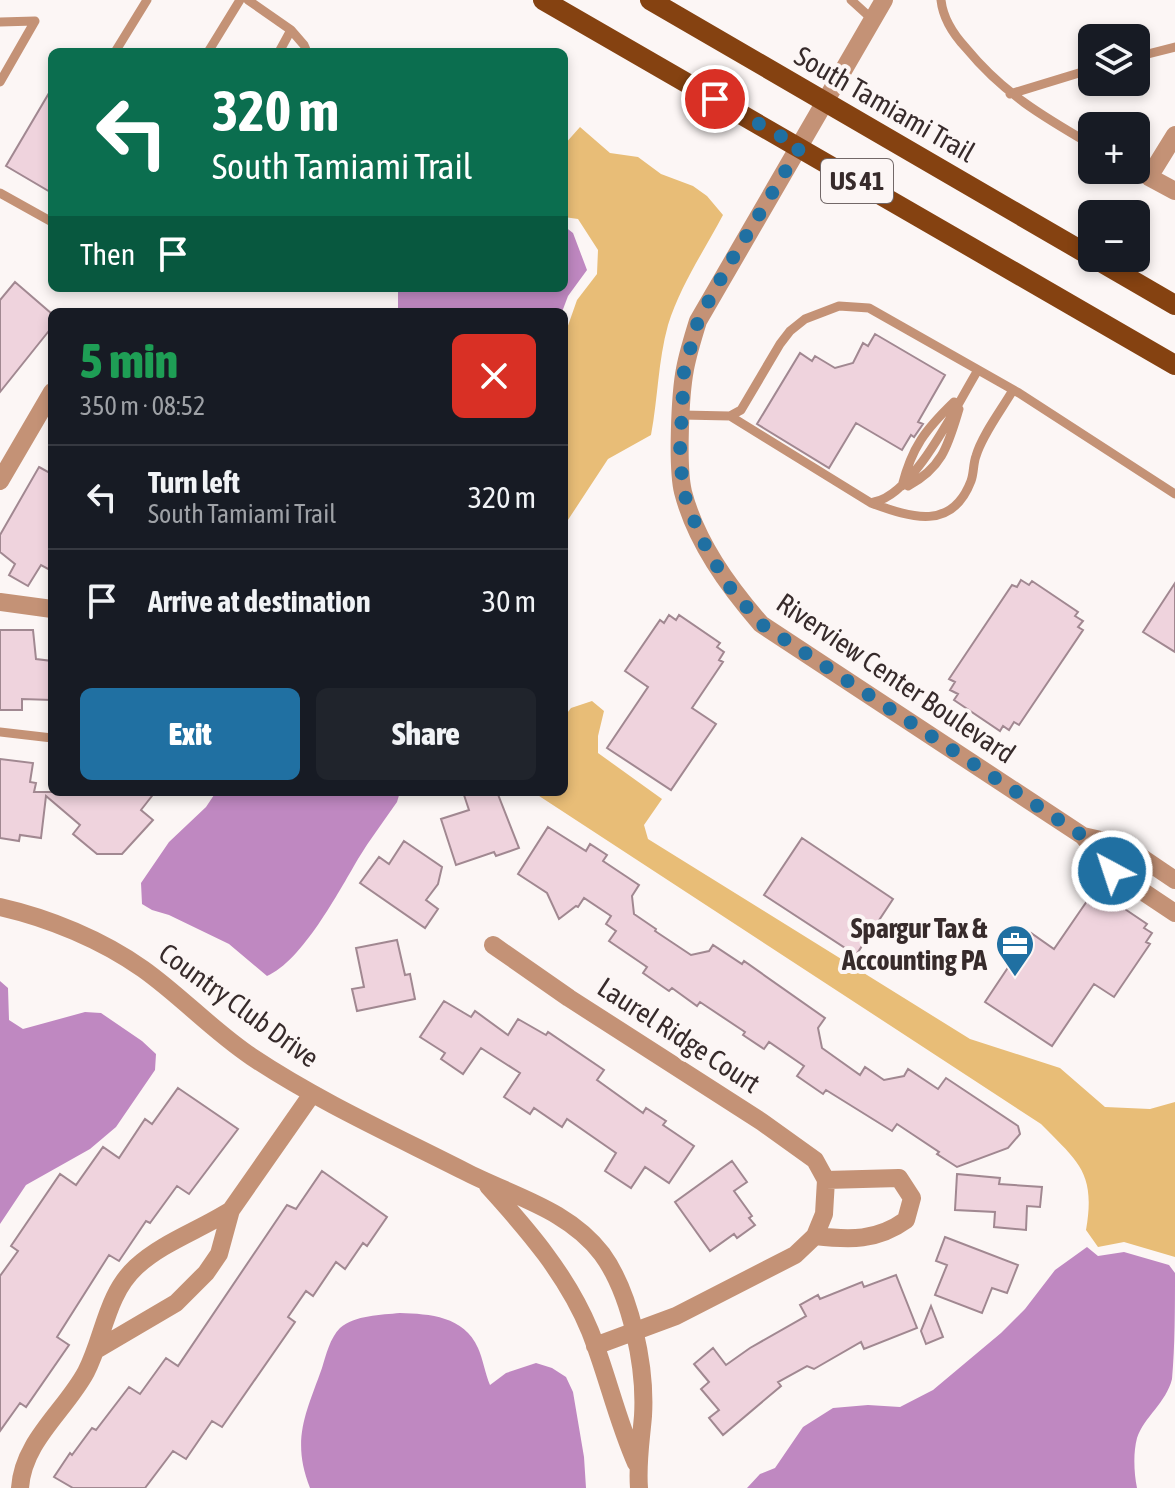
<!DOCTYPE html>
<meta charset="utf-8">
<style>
body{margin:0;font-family:"Asap Condensed",sans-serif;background:#20242c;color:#f1f3f6;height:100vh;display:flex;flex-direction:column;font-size:30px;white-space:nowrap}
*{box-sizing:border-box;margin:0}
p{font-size:26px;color:#9ea1a6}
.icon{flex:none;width:44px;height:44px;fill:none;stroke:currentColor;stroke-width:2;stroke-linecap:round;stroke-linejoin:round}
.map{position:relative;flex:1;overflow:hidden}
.details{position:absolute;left:48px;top:308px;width:520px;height:488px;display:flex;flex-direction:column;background:#171b24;border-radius:12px;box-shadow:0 4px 12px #0003}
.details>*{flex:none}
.top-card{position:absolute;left:48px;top:48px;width:520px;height:244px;border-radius:12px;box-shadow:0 4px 12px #0003;background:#0b6e4f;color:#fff;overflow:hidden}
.tools{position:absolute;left:1078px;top:24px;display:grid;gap:16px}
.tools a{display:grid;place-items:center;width:72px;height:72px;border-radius:12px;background:#171b24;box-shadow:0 4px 12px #0003;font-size:40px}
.pin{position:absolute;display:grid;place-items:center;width:68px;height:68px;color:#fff;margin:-34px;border:4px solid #fff;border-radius:50%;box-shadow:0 2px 8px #0007}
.me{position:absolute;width:88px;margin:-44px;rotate:320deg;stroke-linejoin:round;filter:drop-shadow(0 0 6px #0008)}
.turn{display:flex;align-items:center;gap:28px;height:168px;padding:0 32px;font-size:36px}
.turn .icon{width:104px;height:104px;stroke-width:2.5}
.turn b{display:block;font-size:56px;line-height:68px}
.then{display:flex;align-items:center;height:76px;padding:0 32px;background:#0003;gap:16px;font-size:30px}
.round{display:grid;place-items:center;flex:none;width:84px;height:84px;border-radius:12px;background:#20242c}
.summary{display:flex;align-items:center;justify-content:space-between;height:136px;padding:0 32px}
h1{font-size:48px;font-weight:800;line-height:60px;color:#1e9e55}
.primary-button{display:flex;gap:16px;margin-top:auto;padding:16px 32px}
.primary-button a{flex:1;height:92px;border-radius:12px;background:#2070a2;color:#fff;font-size:32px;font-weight:800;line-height:92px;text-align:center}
.primary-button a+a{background:#20242c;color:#f1f3f6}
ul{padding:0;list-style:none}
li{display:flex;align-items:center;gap:24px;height:104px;padding:0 32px;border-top:2px solid #363941}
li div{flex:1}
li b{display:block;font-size:30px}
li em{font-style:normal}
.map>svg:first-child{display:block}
.forest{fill:#e8bd77}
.water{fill:#bf88c1}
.building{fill:#efd3dd;stroke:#a18891;stroke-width:2}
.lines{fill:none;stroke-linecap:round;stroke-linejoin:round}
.service{stroke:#c49276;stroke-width:9}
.minor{stroke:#c49276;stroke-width:18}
.primary{stroke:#854211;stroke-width:20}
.route{stroke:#2070a2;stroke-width:14;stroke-dasharray:0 25.2}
.labels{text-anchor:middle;stroke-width:8;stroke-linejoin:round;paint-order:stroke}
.shield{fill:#fcf6f5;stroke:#726868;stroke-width:2}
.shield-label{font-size:26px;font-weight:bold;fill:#372b2b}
.street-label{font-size:28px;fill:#372b2b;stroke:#fcf6f5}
.poi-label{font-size:28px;font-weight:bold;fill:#372b2b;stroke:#fcf6f5;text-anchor:end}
</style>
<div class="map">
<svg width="1175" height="1488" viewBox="0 0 1175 1488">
<rect width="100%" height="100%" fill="#fcf6f5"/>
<path class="forest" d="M 580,127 L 610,153 L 638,157 L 661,174 L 693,186 L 707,196 L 723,215 C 704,251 680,286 668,325 C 658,361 658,398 651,435 L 608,459 L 564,526 L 564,337 L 577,300 L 597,274 L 598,250 L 578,219 L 564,217 L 564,145 Z
M 592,701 L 604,711 L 598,736 L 598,753 L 662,799 L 644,825 L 648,839 L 970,1039 L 1060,1068 L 1105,1107 L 1150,1109 L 1175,1102 L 1175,1257 L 1124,1242 L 1098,1247 L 1086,1230 C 1096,1172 1078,1162 1041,1124 L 533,792 L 564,792 L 564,717 L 571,708 Z"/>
<path class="water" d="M 564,226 L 573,233 L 587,270 L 568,296 L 562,312 L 398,312 L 398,288 L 564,288 Z
M 216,792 L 400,792 L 397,802 C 384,821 370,839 358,859 C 338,893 302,961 267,976 L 229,944 L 169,915 L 152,910 L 142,904 L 141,883 L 169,842 L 206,807 Z
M 0,981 L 8,988 L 9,1020 L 23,1029 L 85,1012 L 101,1013 L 142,1041 L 156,1054 L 155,1070 L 116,1127 L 90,1149 L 26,1185 L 0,1224 Z
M 1087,1247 L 1098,1256 L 1124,1252 L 1169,1265 L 1175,1273 C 1175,1308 1175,1346 1172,1379 C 1166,1403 1144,1417 1137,1438 C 1133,1453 1134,1473 1137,1488 L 747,1488 L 760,1474 L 775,1468 L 803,1427 L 833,1408 L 868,1405 L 900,1407 L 933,1390 L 1001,1333 L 1025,1309 L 1055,1270 Z
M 400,1313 C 430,1314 464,1316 478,1348 C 483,1359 485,1373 490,1385 L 506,1373 L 536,1363 L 552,1368 L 566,1377 L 573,1392 L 584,1457 L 586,1488 L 310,1488 C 291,1440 306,1413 322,1368 C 326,1355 330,1338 340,1328 C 355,1315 381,1315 400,1313 Z"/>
<path class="building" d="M 52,88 L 52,193 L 6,166 Z
M 15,282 L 52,314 L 52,327 L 0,392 L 0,300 Z
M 875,334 L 945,375 L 918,422 L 923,424 L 914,437 L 911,435 L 902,450 L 856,423 L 829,468 L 757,424 L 800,353 L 812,361 L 815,356 L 835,368 L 853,363 L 863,343 L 868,346 Z
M 39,467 L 52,474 L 52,571 L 41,565 L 28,586 L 9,575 L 15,564 L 0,552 L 0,535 Z
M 1021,580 L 1029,585 L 1032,581 L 1078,612 L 1075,616 L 1083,621 L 1078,627 L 1083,630 L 1019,725 L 1014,722 L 1009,730 L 1003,726 L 1000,731 L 954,700 L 958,694 L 950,690 L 955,682 L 949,679 L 1012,585 L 1017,587 Z
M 1175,583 L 1175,652 L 1143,632 Z
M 669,615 L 676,620 L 679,615 L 720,643 L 717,647 L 724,652 L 719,660 L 723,662 L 692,708 L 716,724 L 671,790 L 607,748 L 648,687 L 625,671 L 660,620 L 664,623 Z
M 0,630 L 33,630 L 36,659 L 52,661 L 52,700 L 22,699 L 22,710 L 0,710 Z
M 0,759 L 33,763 L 30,782 L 36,783 L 34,792 L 155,792 L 141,810 L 153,820 L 122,854 L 97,854 L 73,834 L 80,825 L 46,796 L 41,838 L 20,835 L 19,841 L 0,838 Z
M 463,792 L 497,792 L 519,848 L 496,856 L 494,852 L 456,865 L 441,819 L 469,810 Z
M 548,827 L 586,851 L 590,844 L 607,855 L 603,861 L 639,885 L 632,896 L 634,914 L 656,929 L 655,931 L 691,955 L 709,951 L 713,945 L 742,964 L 744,961 L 825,1018 L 818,1028 L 822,1048 L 860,1075 L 865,1067 L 884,1080 L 904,1076 L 908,1069 L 938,1089 L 946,1078 L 1018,1126 L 1020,1134 L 1008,1148 L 957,1167 L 937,1154 L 939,1152 L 897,1124 L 892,1131 L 826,1090 L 823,1094 L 797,1076 L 804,1066 L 769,1042 L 764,1049 L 743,1035 L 745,1032 L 700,1002 L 697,1006 L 672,988 L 669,991 L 643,973 L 647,967 L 609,941 L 616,931 L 606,924 L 611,916 L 584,898 L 578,907 L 576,906 L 559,919 L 547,893 L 518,874 Z
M 802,838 L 893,899 L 856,955 L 764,895 Z
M 404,841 L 442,867 L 438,884 L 426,900 L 438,909 L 425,928 L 360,883 L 379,857 L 389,864 Z
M 1095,896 L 1103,902 L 1107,897 L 1147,924 L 1144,928 L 1152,933 L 1146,942 L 1150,944 L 1114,997 L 1094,984 L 1052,1046 L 985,1002 L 1031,933 L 1054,949 L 1087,901 L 1090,904 Z
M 397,940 L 405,975 L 410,974 L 415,999 L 357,1011 L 352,989 L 364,987 L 356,948 Z
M 444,1001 L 471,1017 L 475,1011 L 508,1035 L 518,1019 L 546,1035 L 548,1032 L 604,1070 L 597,1080 L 643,1113 L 646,1108 L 666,1121 L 663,1125 L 694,1146 L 669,1183 L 645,1167 L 631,1188 L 605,1171 L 616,1153 L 567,1119 L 562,1127 L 534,1108 L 530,1114 L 504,1097 L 520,1073 L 481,1048 L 463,1074 L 441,1059 L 445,1053 L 420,1037 Z
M 178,1088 L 238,1129 L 189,1194 L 177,1186 L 150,1223 L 146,1221 L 119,1261 L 109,1255 L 57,1337 L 69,1345 L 26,1407 L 20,1403 L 0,1431 L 0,1276 L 18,1251 L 11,1246 L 60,1174 L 76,1185 L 103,1147 L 119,1158 L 145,1119 L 152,1124 Z
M 732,1161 L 747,1182 L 734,1191 L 752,1216 L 749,1218 L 755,1225 L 737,1238 L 734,1234 L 710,1251 L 675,1202 Z
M 322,1171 L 387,1217 L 367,1246 L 363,1243 L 345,1269 L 336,1262 L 313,1296 L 306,1291 L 288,1317 L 295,1322 L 222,1427 L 212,1421 L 186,1459 L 173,1451 L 145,1488 L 73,1488 L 54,1477 L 70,1453 L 72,1455 L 92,1428 L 96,1430 L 129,1387 L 140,1394 L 166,1358 L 178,1366 L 287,1205 L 296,1209 Z
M 957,1174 L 1000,1178 L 999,1184 L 1042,1187 L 1040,1207 L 1027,1206 L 1026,1230 L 994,1227 L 995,1212 L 955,1210 Z
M 945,1237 L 1018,1265 L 1007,1293 L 992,1288 L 982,1313 L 935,1295 L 947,1265 L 936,1261 Z
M 896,1275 L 917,1328 L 864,1349 L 861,1342 L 814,1369 L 807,1366 L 778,1382 L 781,1386 L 723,1435 L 709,1418 L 719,1410 L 701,1389 L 709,1382 L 694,1364 L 713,1348 L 726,1365 L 750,1348 L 806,1316 L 800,1305 L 818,1295 L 820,1299 L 862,1282 L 864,1287 Z
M 931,1306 L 943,1337 L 926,1344 L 921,1331 Z"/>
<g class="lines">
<path class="service" d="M 248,0 L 291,30 L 279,52
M 851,0 L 873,20
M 941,0 C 943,19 953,34 966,48 C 1003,93 1042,116 1092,145
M 0,22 L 35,21 L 0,82
M 291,30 L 304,45 L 307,52
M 115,52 L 147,0
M 208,52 L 240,0
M 1136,57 L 1175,47
M 1010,94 L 1092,69
M 0,193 L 52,222
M 682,415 L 730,416 L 741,410 L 780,344 L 790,331 L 805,319 L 839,306 L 869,308 L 1019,393 L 1175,494
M 730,416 L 871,503 C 912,518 952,531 971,481 C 974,473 973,464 976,456 C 982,435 1002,409 1013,390
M 902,486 C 912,447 925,430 954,402
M 908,486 C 943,467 948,445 959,409
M 874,502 C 914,495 957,404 978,370
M 0,732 L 52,738"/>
<path class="minor" d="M 884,0 L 698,321 C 693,337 688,353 685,369 C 680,395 677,467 683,492 C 696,542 728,586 761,624 L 1083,836 L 1112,871 L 1175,913
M 1175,135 L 1149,177 L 1175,191
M 0,481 L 52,392
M 0,602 L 52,609
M 1083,836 L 1123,845 L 1175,880
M 0,907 C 49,918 102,940 143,969 C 181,996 213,1031 252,1057 C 318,1101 393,1135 464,1171 C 512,1196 568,1209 602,1254 C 631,1294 646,1367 643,1416 C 641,1440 637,1463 639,1488
M 493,945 L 569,998 L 762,1122 L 815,1160 L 826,1180 L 824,1214 L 815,1236 L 795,1255 L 676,1316 L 595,1346
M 488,1186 C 528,1230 567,1275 590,1331 C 607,1374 617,1420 636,1463
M 815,1236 C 850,1240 877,1241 906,1220 L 912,1198 L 899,1178 L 826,1180
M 96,1350 L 176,1303 L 206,1273 L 219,1254 L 231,1210 L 312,1094
M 20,1488 C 23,1441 65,1411 86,1372 C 104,1337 106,1295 136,1267 C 163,1242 200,1230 231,1210"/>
<path class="primary" d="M 543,0 L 1175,365
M 650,0 L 1092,257
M 1094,258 L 1175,305"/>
</g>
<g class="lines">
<path class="route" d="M 715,99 L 800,147 L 725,271 L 698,321 L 684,371 L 680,451 L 683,491 L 700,536 L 727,584 L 761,624 L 1083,836 L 1112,871"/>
</g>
<defs>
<symbol id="office-pin" viewBox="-11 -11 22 30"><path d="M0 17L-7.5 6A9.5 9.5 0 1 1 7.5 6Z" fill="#2070a2" stroke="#fcf6f5"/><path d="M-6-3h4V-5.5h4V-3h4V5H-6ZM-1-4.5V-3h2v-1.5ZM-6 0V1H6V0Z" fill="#fff"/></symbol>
</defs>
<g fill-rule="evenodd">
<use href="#office-pin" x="993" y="922" width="44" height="60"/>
</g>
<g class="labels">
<rect class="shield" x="821" y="159" width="72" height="44" rx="6"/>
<g class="shield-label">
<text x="857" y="190">US 41</text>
</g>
<g class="street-label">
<text transform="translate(885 104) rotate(30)" y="10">South Tamiami Trail</text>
<text transform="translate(896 678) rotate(34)" y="10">Riverview Center Boulevard</text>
<text transform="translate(239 1005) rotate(36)" y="10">Country Club Drive</text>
<text transform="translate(679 1035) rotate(33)" y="10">Laurel Ridge Court</text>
</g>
<g class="poi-label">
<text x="987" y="938">Spargur Tax &amp;<tspan x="987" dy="32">Accounting PA</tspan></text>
</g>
</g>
</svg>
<div class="tools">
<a><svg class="icon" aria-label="layers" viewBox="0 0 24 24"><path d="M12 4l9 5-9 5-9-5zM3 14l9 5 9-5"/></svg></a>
<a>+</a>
<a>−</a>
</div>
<div class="pin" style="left:715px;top:99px;background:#d93025"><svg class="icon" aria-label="arrive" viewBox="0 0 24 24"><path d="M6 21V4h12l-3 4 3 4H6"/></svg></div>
<svg class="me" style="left:1112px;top:871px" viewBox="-20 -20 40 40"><circle r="17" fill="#2070a2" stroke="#fff" stroke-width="3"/><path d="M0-11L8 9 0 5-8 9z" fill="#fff"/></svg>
<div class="top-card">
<div class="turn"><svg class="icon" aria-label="left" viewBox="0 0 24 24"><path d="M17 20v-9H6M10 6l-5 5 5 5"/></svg><div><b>320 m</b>South Tamiami Trail</div></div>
<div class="then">Then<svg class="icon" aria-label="arrive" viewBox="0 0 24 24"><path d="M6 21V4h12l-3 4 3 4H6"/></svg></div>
</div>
<section class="details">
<div class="summary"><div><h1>5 min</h1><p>350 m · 08:52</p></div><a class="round" style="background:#d93025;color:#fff"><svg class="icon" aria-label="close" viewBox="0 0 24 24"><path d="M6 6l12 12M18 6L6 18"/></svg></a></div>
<ul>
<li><svg class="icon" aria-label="left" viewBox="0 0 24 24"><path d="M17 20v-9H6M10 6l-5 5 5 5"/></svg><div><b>Turn left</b><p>South Tamiami Trail</p></div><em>320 m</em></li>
<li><svg class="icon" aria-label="arrive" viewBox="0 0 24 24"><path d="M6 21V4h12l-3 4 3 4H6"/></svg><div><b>Arrive at destination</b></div><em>30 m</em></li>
</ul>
<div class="primary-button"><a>Exit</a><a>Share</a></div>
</section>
</div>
